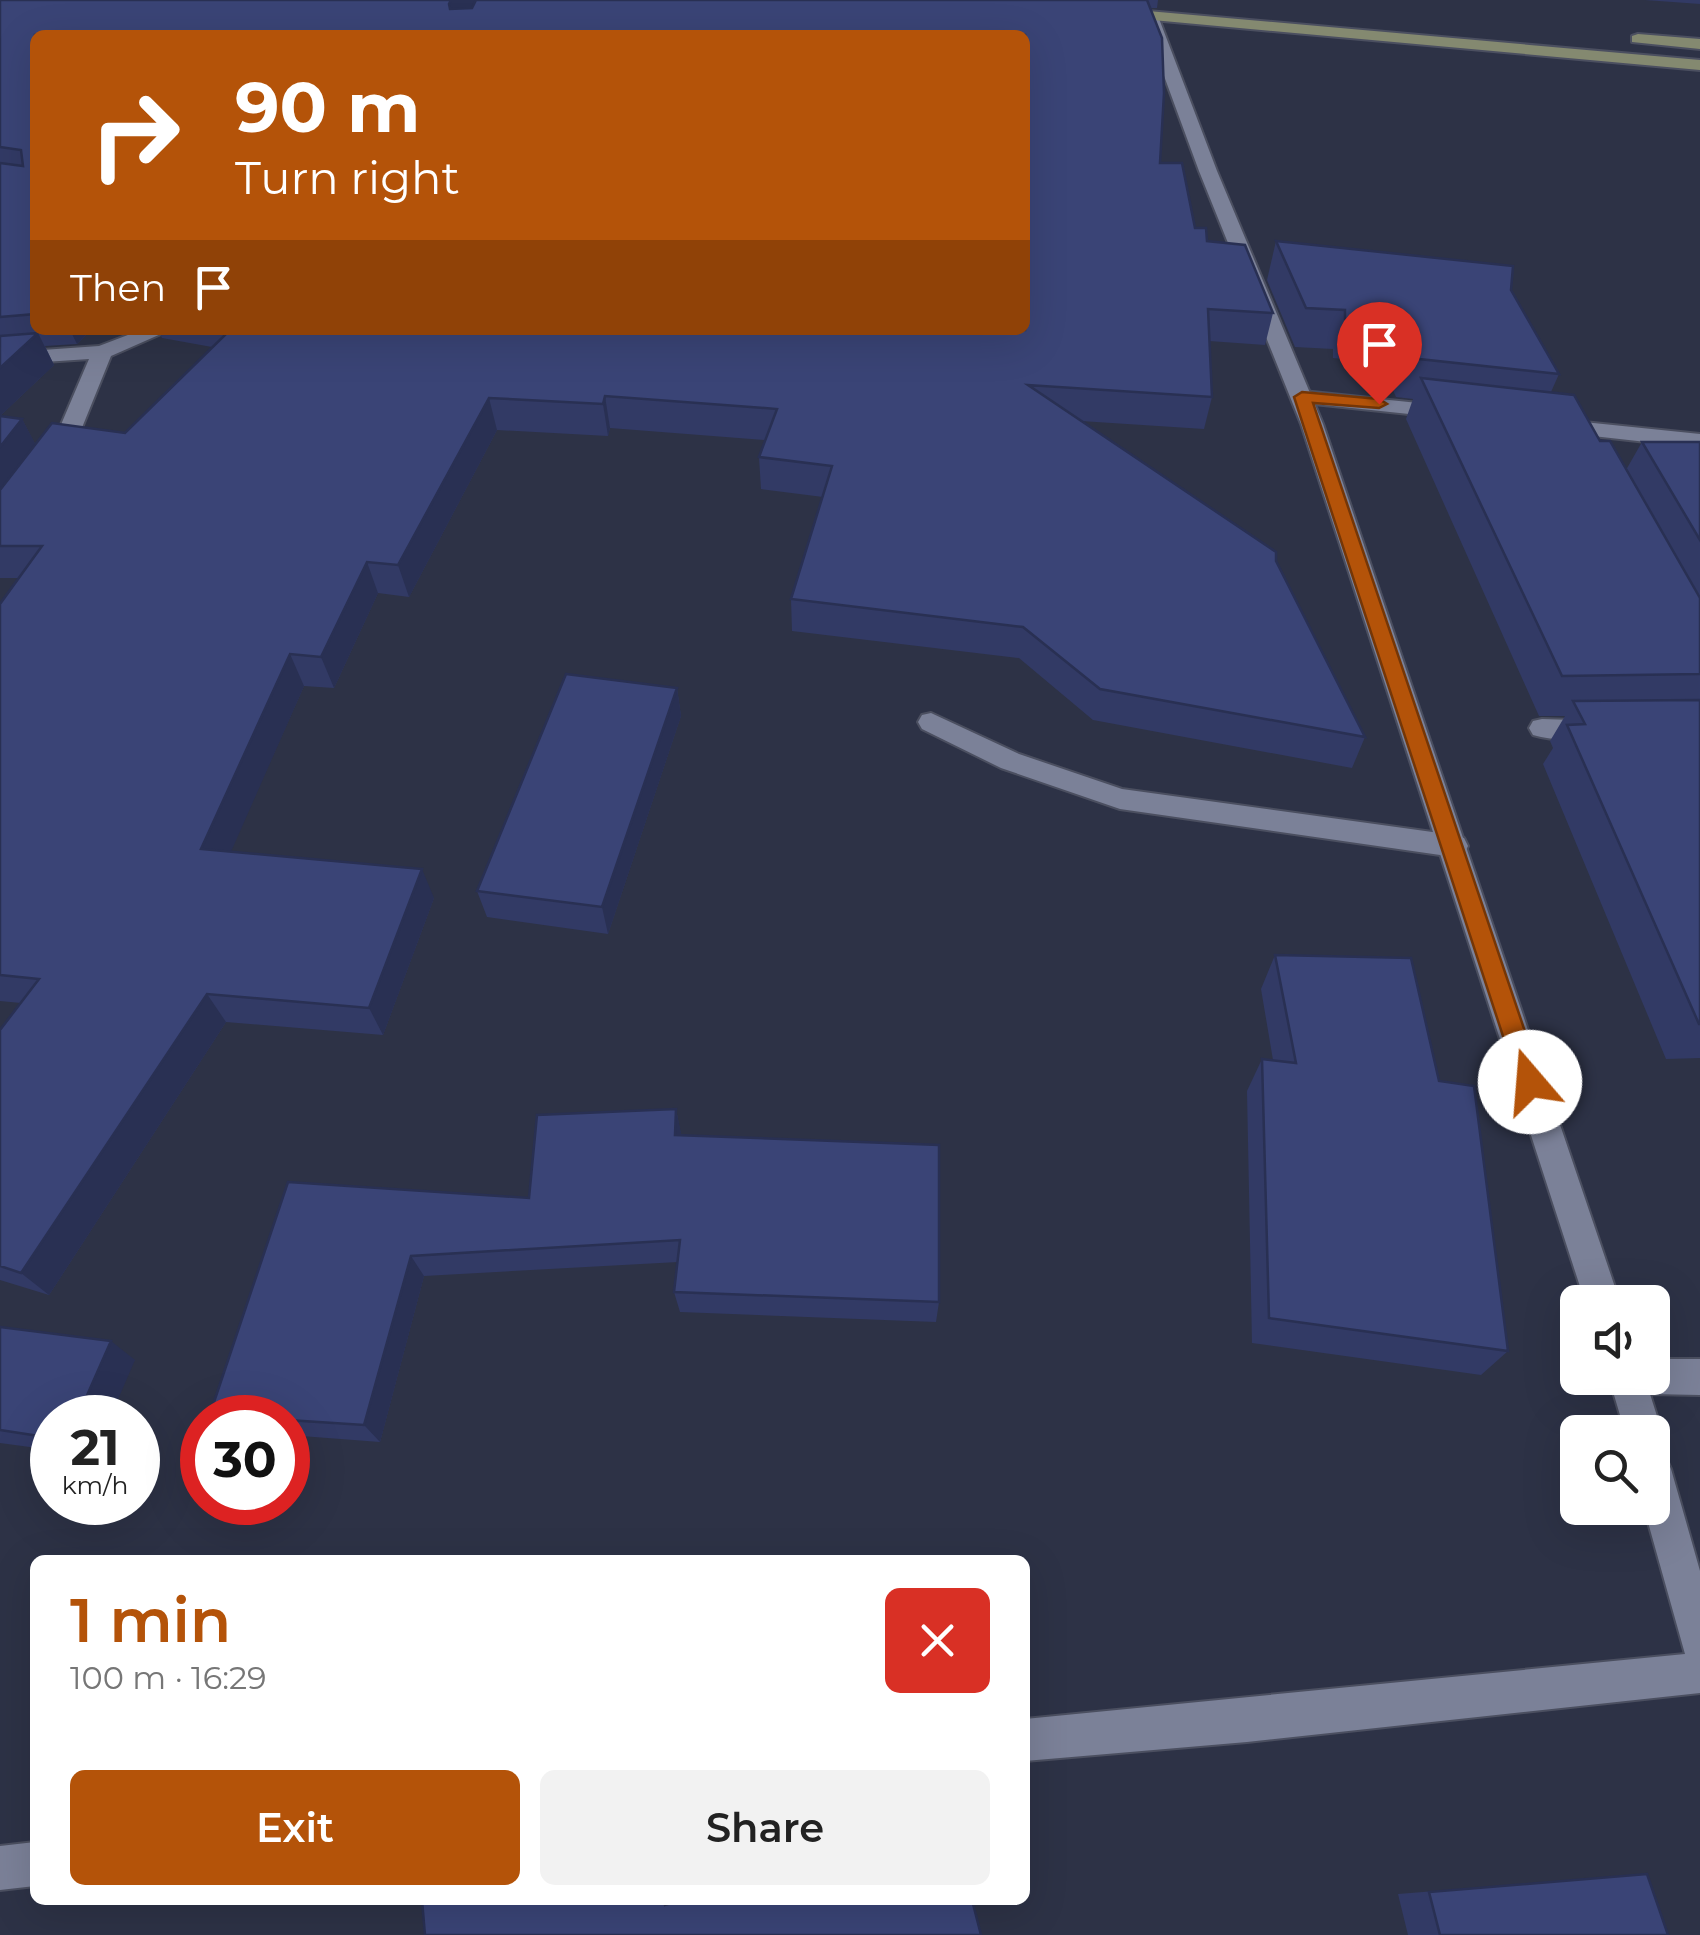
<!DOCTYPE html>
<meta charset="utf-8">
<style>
body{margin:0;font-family:Montserrat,sans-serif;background:#f2f2f2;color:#222;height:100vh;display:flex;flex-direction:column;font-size:38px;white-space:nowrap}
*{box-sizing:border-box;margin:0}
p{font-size:32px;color:#767676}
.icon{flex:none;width:55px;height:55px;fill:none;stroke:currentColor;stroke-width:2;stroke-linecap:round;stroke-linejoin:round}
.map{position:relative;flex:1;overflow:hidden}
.side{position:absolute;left:30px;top:1555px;width:1000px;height:350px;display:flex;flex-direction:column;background:#fff;border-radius:15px;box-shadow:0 10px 40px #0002}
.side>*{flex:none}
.banner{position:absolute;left:30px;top:30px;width:1000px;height:305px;border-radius:15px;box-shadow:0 10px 40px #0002;background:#b45309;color:#fff;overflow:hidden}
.buttons{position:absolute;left:1560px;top:1285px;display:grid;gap:20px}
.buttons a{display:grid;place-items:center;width:110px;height:110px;border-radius:15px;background:#fff;box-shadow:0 10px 40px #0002;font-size:50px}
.speed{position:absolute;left:30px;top:1395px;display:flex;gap:20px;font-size:50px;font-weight:700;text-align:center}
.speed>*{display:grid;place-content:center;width:130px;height:130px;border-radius:50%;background:#fff;box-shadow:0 10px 40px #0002;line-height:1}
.speed small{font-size:25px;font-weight:400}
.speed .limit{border:15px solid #d22;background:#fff;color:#111}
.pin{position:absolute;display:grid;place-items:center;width:85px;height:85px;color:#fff;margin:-102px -42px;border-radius:50% 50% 50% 0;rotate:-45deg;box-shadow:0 0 10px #0007}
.pin .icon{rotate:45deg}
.me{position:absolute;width:110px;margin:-55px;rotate:342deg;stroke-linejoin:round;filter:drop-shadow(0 0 8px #0008)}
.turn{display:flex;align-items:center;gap:35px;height:210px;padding:0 40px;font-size:45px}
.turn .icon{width:130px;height:130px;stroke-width:2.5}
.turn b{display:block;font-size:70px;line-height:85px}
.then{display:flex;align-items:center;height:95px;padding:0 40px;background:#0003;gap:20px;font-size:38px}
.round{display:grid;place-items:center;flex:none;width:105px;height:105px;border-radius:15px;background:#f2f2f2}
.overview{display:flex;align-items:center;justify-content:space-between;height:170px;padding:0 40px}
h1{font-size:60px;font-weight:600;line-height:75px;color:#b45309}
.action{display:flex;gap:20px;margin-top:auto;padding:20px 40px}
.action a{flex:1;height:115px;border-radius:15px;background:#b45309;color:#fff;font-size:40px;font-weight:600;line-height:115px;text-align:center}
.action a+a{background:#f2f2f2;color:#222}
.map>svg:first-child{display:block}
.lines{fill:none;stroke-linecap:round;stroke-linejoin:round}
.lane-casing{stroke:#4b4f60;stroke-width:4}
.street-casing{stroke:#4b4f60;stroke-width:4}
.secondary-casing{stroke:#4b4f60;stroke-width:4}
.lane{fill:#7b8198;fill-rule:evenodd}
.street{fill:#7b8198;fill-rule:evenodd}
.secondary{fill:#848970;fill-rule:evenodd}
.wall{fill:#323a65}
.shaded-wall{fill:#293053}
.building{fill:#3a4476;stroke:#293053;stroke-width:2.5}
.route{fill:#b45309;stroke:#753606;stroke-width:2.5}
</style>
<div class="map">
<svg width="1700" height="1935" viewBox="0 0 1700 1935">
<rect width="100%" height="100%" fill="#2d3246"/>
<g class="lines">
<defs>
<path id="lane" d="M 1303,391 L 1447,406 L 1458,412 L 1447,418 L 1295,402 L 1292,397 Z
M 1574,421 L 1700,434 L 1700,448 L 1566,433 L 1563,428 L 1566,423 Z
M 931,713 L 1019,754 L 1122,789 L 1454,835 L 1464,838 L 1468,846 L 1464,854 L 1454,857 L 1120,809 L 1001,768 L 922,729 L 918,722 L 922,715 Z
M 1542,719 L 1606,721 L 1610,728 L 1606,735 C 1586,741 1553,741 1533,735 L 1529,728 L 1533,721 Z"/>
<path id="street" d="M 1150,11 L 1158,16 L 1217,171 L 1323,424 L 1620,1302 L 1585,1302 L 1301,424 L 1199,171 L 1142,16 Z
M 141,330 L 170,330 L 111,356 L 79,435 L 60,462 L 44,462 L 41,457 L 57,434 L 89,359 L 0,365 L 0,353 L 99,346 Z
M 1652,1359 L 1700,1359 L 1700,1395 L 1650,1394 L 1662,1432 L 1652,1447 L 1652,1432 L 1625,1432 L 1609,1378 L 1652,1378 Z
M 1652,1450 L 1665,1456 L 1671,1469 L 1700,1571 L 1700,1693 L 1247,1742 L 1025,1761 L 1025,1719 L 1685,1654 L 1644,1508 L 1652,1508 Z
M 35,1842 L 35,1886 L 0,1890 L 0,1846 Z"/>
<path id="secondary" d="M 1114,8 L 1700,60 L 1700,70 L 1109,16 L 1106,13 Z
M 1638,34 L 1700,39 L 1700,49 L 1632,42 L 1632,36 Z"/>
</defs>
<use href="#lane" class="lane-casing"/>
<use href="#street" class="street-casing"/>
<use href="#secondary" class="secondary-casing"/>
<use href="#lane" class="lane"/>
<use href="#street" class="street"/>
<use href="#secondary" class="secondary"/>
</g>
<path class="wall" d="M 0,0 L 1158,0 L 1157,8 L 1150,8 L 1160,163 L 1195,228 L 1273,313 L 1265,345 L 1209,341 L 1212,397 L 1204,429 L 1081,421 L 1276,561 L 1365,737 L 1352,768 L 1093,720 L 1019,658 L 792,631 L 791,599 L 823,497 L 761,489 L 759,457 L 765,440 L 610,428 L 608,436 L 497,430 L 409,597 L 378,593 L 334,688 L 304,686 L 230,852 L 434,898 L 383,1035 L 226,1022 L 49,1295 L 0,1280 L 0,1030 L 21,1003 L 0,1001 L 0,604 L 19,578 L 0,578 L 0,416 L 22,419 L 35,444 L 125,433 L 212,347 L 162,338 L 158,330 L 1025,330 L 35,35 L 35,330 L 91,330 L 77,344 L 45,346 L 54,365 L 0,416 Z
M 1645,0 L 1700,0 L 1700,4 Z
M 1276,241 L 1511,290 L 1559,374 L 1551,392 L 1600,441 L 1626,470 L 1642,442 L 1700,442 L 1700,1058 L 1666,1059 L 1543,764 L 1553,748 L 1550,741 L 1565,716 L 1539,716 L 1406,419 L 1413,399 L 1396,397 L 1381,363 L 1333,358 L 1333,349 L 1295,347 L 1267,280 Z
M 677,688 L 681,716 L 608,934 L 487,917 L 477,891 Z
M 1275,955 L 1439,1081 L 1508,1351 L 1481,1375 L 1252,1343 L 1247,1091 L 1262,1059 L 1273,1060 L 1261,989 Z
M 676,1109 L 681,1135 L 939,1302 L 936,1322 L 680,1312 L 674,1292 L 678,1262 L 424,1276 L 380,1442 L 288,1435 L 288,1418 L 214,1418 L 210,1414 L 288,1182 L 529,1198 Z
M 0,1327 L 135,1360 L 52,1418 L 52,1450 L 0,1443 Z
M 1647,1874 L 1668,1935 L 1408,1935 L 1398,1894 Z"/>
<path class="shaded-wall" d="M 451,0 L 477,0 L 455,33 L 449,4 Z
M 70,330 L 91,330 L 77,344 Z
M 38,333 L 54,365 L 0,416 L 0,368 Z
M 605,396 L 610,428 L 608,436 L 603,404 Z
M 489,398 L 497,430 L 409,597 L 398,565 Z
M 22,419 L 39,451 L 0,503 L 0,447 Z
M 367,562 L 378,593 L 334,688 L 321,657 Z
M 290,654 L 304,686 L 219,879 L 201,849 Z
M 677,688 L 681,716 L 608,934 L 602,907 Z
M 422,869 L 434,898 L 383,1035 L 369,1008 Z
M 207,994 L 226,1022 L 49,1295 L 21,1273 Z
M 676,1109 L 681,1133 L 680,1158 L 675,1135 Z
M 411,1256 L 424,1276 L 380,1442 L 364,1425 Z
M 111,1341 L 135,1360 L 110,1418 L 77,1418 Z"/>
<path class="building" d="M 0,0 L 451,0 L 449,4 L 450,9 L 472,8 L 476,0 L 1147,0 L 1162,38 L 1164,93 L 1160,163 L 1182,163 L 1195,228 L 1206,228 L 1207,241 L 1245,245 L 1273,313 L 1208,309 L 1212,397 L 1028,385 L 1276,552 L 1276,561 L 1365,737 L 1100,689 L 1023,627 L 791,599 L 832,466 L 759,457 L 777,409 L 605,396 L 603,404 L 489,398 L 398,565 L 367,562 L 321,657 L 290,654 L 201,849 L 422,869 L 369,1008 L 207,994 L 21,1273 L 0,1266 L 0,1030 L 39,979 L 0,975 L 0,604 L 42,546 L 0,546 L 0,490 L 52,423 L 125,433 L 230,330 L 1025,330 L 1025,35 L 35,35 L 35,314 L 0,317 L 0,163 L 23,166 L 21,150 L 0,147 Z
M 1276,241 L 1513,266 L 1511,290 L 1559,374 L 1410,358 L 1394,324 L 1345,319 L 1345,310 L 1306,308 Z
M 38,333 L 0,368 L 0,336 Z
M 1421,378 L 1574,395 L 1600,441 L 1610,441 L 1700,598 L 1700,674 L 1562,676 Z
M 0,416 L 22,419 L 0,447 Z
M 1642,442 L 1700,442 L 1700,540 Z
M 566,674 L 677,688 L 602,907 L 477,891 Z
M 1700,700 L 1700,1024 L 1699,1024 L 1567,725 L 1585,724 L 1573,701 Z
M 1275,955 L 1411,958 L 1439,1081 L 1474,1086 L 1508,1351 L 1269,1318 L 1262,1059 L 1296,1063 Z
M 676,1109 L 675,1135 L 939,1145 L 939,1302 L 674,1292 L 680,1240 L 411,1256 L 364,1425 L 288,1420 L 288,1418 L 259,1418 L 210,1414 L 288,1182 L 529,1198 L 537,1115 Z
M 0,1327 L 111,1341 L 77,1418 L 52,1418 L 52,1438 L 0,1430 Z
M 1647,1874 L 1668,1935 L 1440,1935 L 1429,1892 Z
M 422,1900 L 664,1900 L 665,1905 L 682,1900 L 972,1900 L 981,1935 L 425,1935 Z"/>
<path class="route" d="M 1302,392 L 1379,399 L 1387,404 L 1379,408 L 1313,403 L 1542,1082 L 1539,1089 L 1530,1092 L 1521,1089 L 1518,1082 L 1294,397 Z"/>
</svg>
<div class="buttons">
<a><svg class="icon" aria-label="sound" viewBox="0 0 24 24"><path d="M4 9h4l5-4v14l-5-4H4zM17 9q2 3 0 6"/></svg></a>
<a><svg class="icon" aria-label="search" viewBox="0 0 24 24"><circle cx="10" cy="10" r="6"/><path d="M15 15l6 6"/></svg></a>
</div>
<div class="speed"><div>21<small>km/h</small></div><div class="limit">30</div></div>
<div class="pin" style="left:1379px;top:404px;background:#d93025"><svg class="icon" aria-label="arrive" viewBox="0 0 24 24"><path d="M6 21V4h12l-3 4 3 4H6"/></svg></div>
<svg class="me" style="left:1530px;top:1082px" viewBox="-20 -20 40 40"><circle r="19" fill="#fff"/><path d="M0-13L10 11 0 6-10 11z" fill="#b45309"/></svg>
<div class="banner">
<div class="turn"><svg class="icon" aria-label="right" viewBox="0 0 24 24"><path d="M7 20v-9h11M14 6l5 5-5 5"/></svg><div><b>90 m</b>Turn right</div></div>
<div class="then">Then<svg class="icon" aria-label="arrive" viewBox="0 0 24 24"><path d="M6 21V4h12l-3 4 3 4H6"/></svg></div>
</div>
<section class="side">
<div class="overview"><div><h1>1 min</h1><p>100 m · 16:29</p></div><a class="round" style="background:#d93025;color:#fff"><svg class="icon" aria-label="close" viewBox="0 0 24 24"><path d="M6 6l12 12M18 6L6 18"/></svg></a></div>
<div class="action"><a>Exit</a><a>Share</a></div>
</section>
</div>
